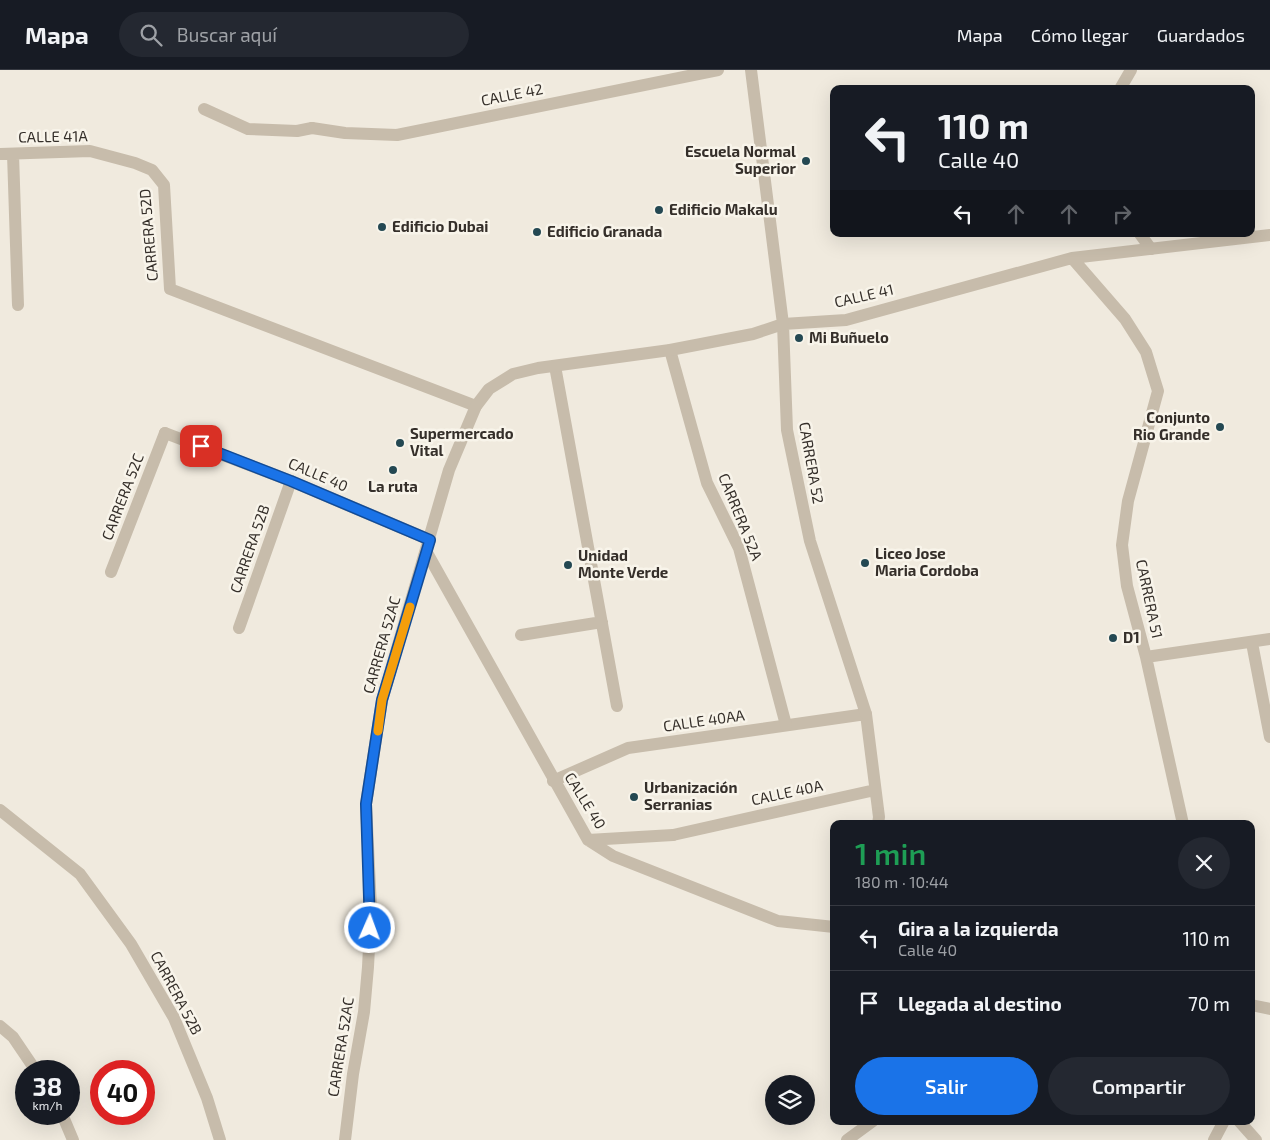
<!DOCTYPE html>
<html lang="es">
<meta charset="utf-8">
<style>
body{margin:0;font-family:"Exo 2",sans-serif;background:#242831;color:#f1f3f6;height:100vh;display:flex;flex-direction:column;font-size:19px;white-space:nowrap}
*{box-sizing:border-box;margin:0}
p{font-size:16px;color:#9ea1a6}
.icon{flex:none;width:28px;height:28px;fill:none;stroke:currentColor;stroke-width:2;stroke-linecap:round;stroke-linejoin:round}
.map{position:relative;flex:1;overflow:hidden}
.details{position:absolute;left:830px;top:750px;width:425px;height:305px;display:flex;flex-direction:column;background:#171b24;border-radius:10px;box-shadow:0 5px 20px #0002}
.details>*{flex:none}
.banner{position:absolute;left:830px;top:15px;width:425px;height:152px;border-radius:10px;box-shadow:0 5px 20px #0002;background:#171b24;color:#f1f3f6;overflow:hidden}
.controls{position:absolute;left:765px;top:1005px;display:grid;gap:10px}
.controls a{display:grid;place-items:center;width:50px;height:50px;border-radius:50%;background:#171b24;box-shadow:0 5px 20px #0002;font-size:25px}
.speed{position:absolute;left:15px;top:990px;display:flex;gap:10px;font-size:25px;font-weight:700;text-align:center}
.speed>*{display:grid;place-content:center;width:65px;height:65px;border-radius:50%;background:#171b24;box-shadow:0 5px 20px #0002;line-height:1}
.speed small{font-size:12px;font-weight:400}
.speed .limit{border:8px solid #d22;background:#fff;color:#111}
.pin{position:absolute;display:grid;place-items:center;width:42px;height:42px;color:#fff;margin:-21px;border-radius:10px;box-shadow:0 2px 8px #0006}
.me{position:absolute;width:55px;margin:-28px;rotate:2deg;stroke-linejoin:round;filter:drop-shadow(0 0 4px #0008)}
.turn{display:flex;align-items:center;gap:18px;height:105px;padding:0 25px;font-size:22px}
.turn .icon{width:65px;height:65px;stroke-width:2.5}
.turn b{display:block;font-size:35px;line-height:42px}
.lanes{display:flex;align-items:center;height:48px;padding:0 25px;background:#0003;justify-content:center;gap:25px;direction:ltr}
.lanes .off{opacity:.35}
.round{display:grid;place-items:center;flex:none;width:52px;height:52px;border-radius:26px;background:#242831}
.head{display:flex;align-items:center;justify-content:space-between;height:85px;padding:0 25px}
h1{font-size:30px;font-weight:600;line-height:38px;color:#1e9e55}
.cta{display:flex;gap:10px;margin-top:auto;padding:10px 25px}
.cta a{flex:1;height:58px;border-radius:30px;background:#1a73e8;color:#fff;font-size:20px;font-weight:600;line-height:58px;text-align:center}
.cta a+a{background:#242831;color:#f1f3f6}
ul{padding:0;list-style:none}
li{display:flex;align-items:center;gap:15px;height:65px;padding:0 25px;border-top:1px solid #363941}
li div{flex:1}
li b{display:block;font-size:19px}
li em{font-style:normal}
header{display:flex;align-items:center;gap:30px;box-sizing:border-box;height:70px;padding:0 25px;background:#171b24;border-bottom:1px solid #363941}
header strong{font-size:24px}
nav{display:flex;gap:28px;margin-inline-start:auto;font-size:18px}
.search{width:350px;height:45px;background:#242831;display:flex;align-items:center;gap:12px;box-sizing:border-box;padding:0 18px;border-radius:28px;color:#9ea1a6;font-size:19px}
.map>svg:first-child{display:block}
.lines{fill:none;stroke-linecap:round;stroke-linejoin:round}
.service{stroke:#c7bcab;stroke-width:12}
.pedestrian{stroke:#c7bcab;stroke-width:12}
.minor{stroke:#c7bcab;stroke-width:12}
.tertiary{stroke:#c7bcab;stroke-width:12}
.route-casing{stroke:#114b97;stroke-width:12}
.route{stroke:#1a73e8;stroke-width:9}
.slow{stroke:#f59e0b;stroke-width:9}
.poi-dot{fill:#244852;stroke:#f8f4ea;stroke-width:2}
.labels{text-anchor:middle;stroke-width:5;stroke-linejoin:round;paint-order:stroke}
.street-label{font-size:15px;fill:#352f2a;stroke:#f8f4ea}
.poi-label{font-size:15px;font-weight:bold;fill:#352f2a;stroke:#f8f4ea;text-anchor:start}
</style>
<header>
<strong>Mapa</strong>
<div class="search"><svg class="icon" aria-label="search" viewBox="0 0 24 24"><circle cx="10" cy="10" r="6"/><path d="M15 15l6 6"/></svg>Buscar aquí</div>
<nav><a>Mapa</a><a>Cómo llegar</a><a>Guardados</a></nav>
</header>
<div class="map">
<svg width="1270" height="1070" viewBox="0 0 1270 1070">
<rect width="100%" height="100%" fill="#f0eade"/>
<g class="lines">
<path class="service" d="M 1120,19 L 1131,0
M 204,39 L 248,59 L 297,61 L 312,58
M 1140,164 L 1151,179
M 0,956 L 13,967 L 36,1001
M 62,1044 L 73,1070"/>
<path class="pedestrian" d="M 111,502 L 165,363
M 239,558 L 291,411
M 553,711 L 628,678 L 866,644 L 879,747 L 878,754
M 673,765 L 875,720"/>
<path class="minor" d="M 312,58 L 345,63 L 397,65 L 718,0
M 0,84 L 90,81 L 135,93 L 152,100 L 164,115 L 170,219 L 476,336
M 13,84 L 18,235
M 1072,188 L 1125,249 L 1146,282 L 1158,321 L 1128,431 L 1122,475 L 1127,516 L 1146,587 L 1183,754
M 670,280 L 707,413 L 739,478 L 786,655
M 555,296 L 617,636
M 165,363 L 291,411 L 430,470
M 426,481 L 588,770 L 613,786 L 778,851 L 834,857
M 521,565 L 602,552
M 1252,573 L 1270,667
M 1146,587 L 1270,569
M 866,644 L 810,471 L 787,360 L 783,254 L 846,250 L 1072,188 L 1270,165
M 0,740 L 80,804 L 131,874 L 174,948 L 207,1028 L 220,1070
M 588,770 L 673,765
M 1251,935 L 1270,939
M 1239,1051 L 1256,1070
M 847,1070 L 873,1051
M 1214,1070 L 1224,1051"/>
<path class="tertiary" d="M 345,1070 L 353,1004 L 364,942 L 368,897 L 371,838 L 366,734 L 382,630 L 449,400 L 476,336 L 489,319 L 513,304 L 538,298 L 670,280 L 753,264 L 783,254 L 751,0"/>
</g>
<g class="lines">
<defs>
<path id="route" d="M 201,376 L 291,411 L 430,470 L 382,630 L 366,734 L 370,858"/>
</defs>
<use href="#route" class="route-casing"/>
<use href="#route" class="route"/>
<path class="slow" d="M 378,661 L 382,630 L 410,537"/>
</g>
<g class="poi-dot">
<circle cx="806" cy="91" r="5"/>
<circle cx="659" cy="140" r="5"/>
<circle cx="382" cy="157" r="5"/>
<circle cx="537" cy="162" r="5"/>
<circle cx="799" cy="268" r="5"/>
<circle cx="1220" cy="357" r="5"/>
<circle cx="400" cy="373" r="5"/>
<circle cx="393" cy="400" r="5"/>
<circle cx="865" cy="493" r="5"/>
<circle cx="568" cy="495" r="5"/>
<circle cx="1113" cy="568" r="5"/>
<circle cx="634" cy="727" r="5"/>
</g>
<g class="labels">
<g class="street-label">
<text transform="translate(512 25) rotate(-11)" y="5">CALLE 42</text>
<text transform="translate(53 67) rotate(-1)" y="5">CALLE 41A</text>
<text transform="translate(149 165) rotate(-95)" y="5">CARRERA 52D</text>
<text transform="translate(864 226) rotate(-13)" y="5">CALLE 41</text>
<text transform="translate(811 393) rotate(80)" y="5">CARRERA 52</text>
<text transform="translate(318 405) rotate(23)" y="5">CALLE 40</text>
<text transform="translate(123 427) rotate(-69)" y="5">CARRERA 52C</text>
<text transform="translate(740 447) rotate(68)" y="5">CARRERA 52A</text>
<text transform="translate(250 479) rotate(-71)" y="5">CARRERA 52B</text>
<text transform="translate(1149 529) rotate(78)" y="5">CARRERA 51</text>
<text transform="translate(382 575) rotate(-74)" y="5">CARRERA 52AC</text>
<text transform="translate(704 651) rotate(-8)" y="5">CALLE 40AA</text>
<text transform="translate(787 723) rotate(-12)" y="5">CALLE 40A</text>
<text transform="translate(585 731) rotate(58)" y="5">CALLE 40</text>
<text transform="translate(176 923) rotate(62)" y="5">CARRERA 52B</text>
<text transform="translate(341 977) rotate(-81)" y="5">CARRERA 52AC</text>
</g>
<g class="poi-label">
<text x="796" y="87" text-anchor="end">Escuela Normal<tspan x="796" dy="17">Superior</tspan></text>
<text x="669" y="145">Edificio Makalu</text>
<text x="392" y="162">Edificio Dubai</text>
<text x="547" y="167">Edificio Granada</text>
<text x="809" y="273">Mi Buñuelo</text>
<text x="1210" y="353" text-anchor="end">Conjunto<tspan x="1210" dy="17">Rio Grande</tspan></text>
<text x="410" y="369">Supermercado<tspan x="410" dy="17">Vital</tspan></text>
<text x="393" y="422" text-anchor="middle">La ruta</text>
<text x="875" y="489">Liceo Jose<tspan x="875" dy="17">Maria Cordoba</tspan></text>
<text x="578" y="491">Unidad<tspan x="578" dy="17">Monte Verde</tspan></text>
<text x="1123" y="573">D1</text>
<text x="644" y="723">Urbanización<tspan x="644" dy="17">Serranias</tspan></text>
</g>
</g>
</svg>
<div class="controls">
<a><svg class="icon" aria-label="layers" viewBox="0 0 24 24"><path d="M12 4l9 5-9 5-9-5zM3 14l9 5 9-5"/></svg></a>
</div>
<div class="speed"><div>38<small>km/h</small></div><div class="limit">40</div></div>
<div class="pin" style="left:201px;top:376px;background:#d93025"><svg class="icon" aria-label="arrive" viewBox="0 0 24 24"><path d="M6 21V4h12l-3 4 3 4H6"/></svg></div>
<svg class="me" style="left:370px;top:858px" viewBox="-20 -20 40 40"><circle r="17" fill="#1a73e8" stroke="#fff" stroke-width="3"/><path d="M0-11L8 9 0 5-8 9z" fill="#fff"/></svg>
<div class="banner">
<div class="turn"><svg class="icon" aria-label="left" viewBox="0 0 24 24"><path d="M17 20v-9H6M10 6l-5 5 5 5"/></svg><div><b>110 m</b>Calle 40</div></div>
<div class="lanes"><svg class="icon" aria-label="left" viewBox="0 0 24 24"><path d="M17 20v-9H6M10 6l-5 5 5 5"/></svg><svg class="icon off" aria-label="ahead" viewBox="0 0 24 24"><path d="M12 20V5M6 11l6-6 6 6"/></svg><svg class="icon off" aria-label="ahead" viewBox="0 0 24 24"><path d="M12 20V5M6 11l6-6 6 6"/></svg><svg class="icon off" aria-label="right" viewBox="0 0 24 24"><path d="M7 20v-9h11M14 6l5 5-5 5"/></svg></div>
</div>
<section class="details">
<div class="head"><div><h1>1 min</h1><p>180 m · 10:44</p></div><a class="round"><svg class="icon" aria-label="close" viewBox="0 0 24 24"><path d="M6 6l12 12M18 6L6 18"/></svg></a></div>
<ul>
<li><svg class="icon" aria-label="left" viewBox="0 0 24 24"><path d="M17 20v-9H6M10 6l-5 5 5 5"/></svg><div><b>Gira a la izquierda</b><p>Calle 40</p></div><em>110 m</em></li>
<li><svg class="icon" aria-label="arrive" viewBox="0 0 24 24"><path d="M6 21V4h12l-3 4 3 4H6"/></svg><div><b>Llegada al destino</b></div><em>70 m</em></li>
</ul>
<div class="cta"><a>Salir</a><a>Compartir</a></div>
</section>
</div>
